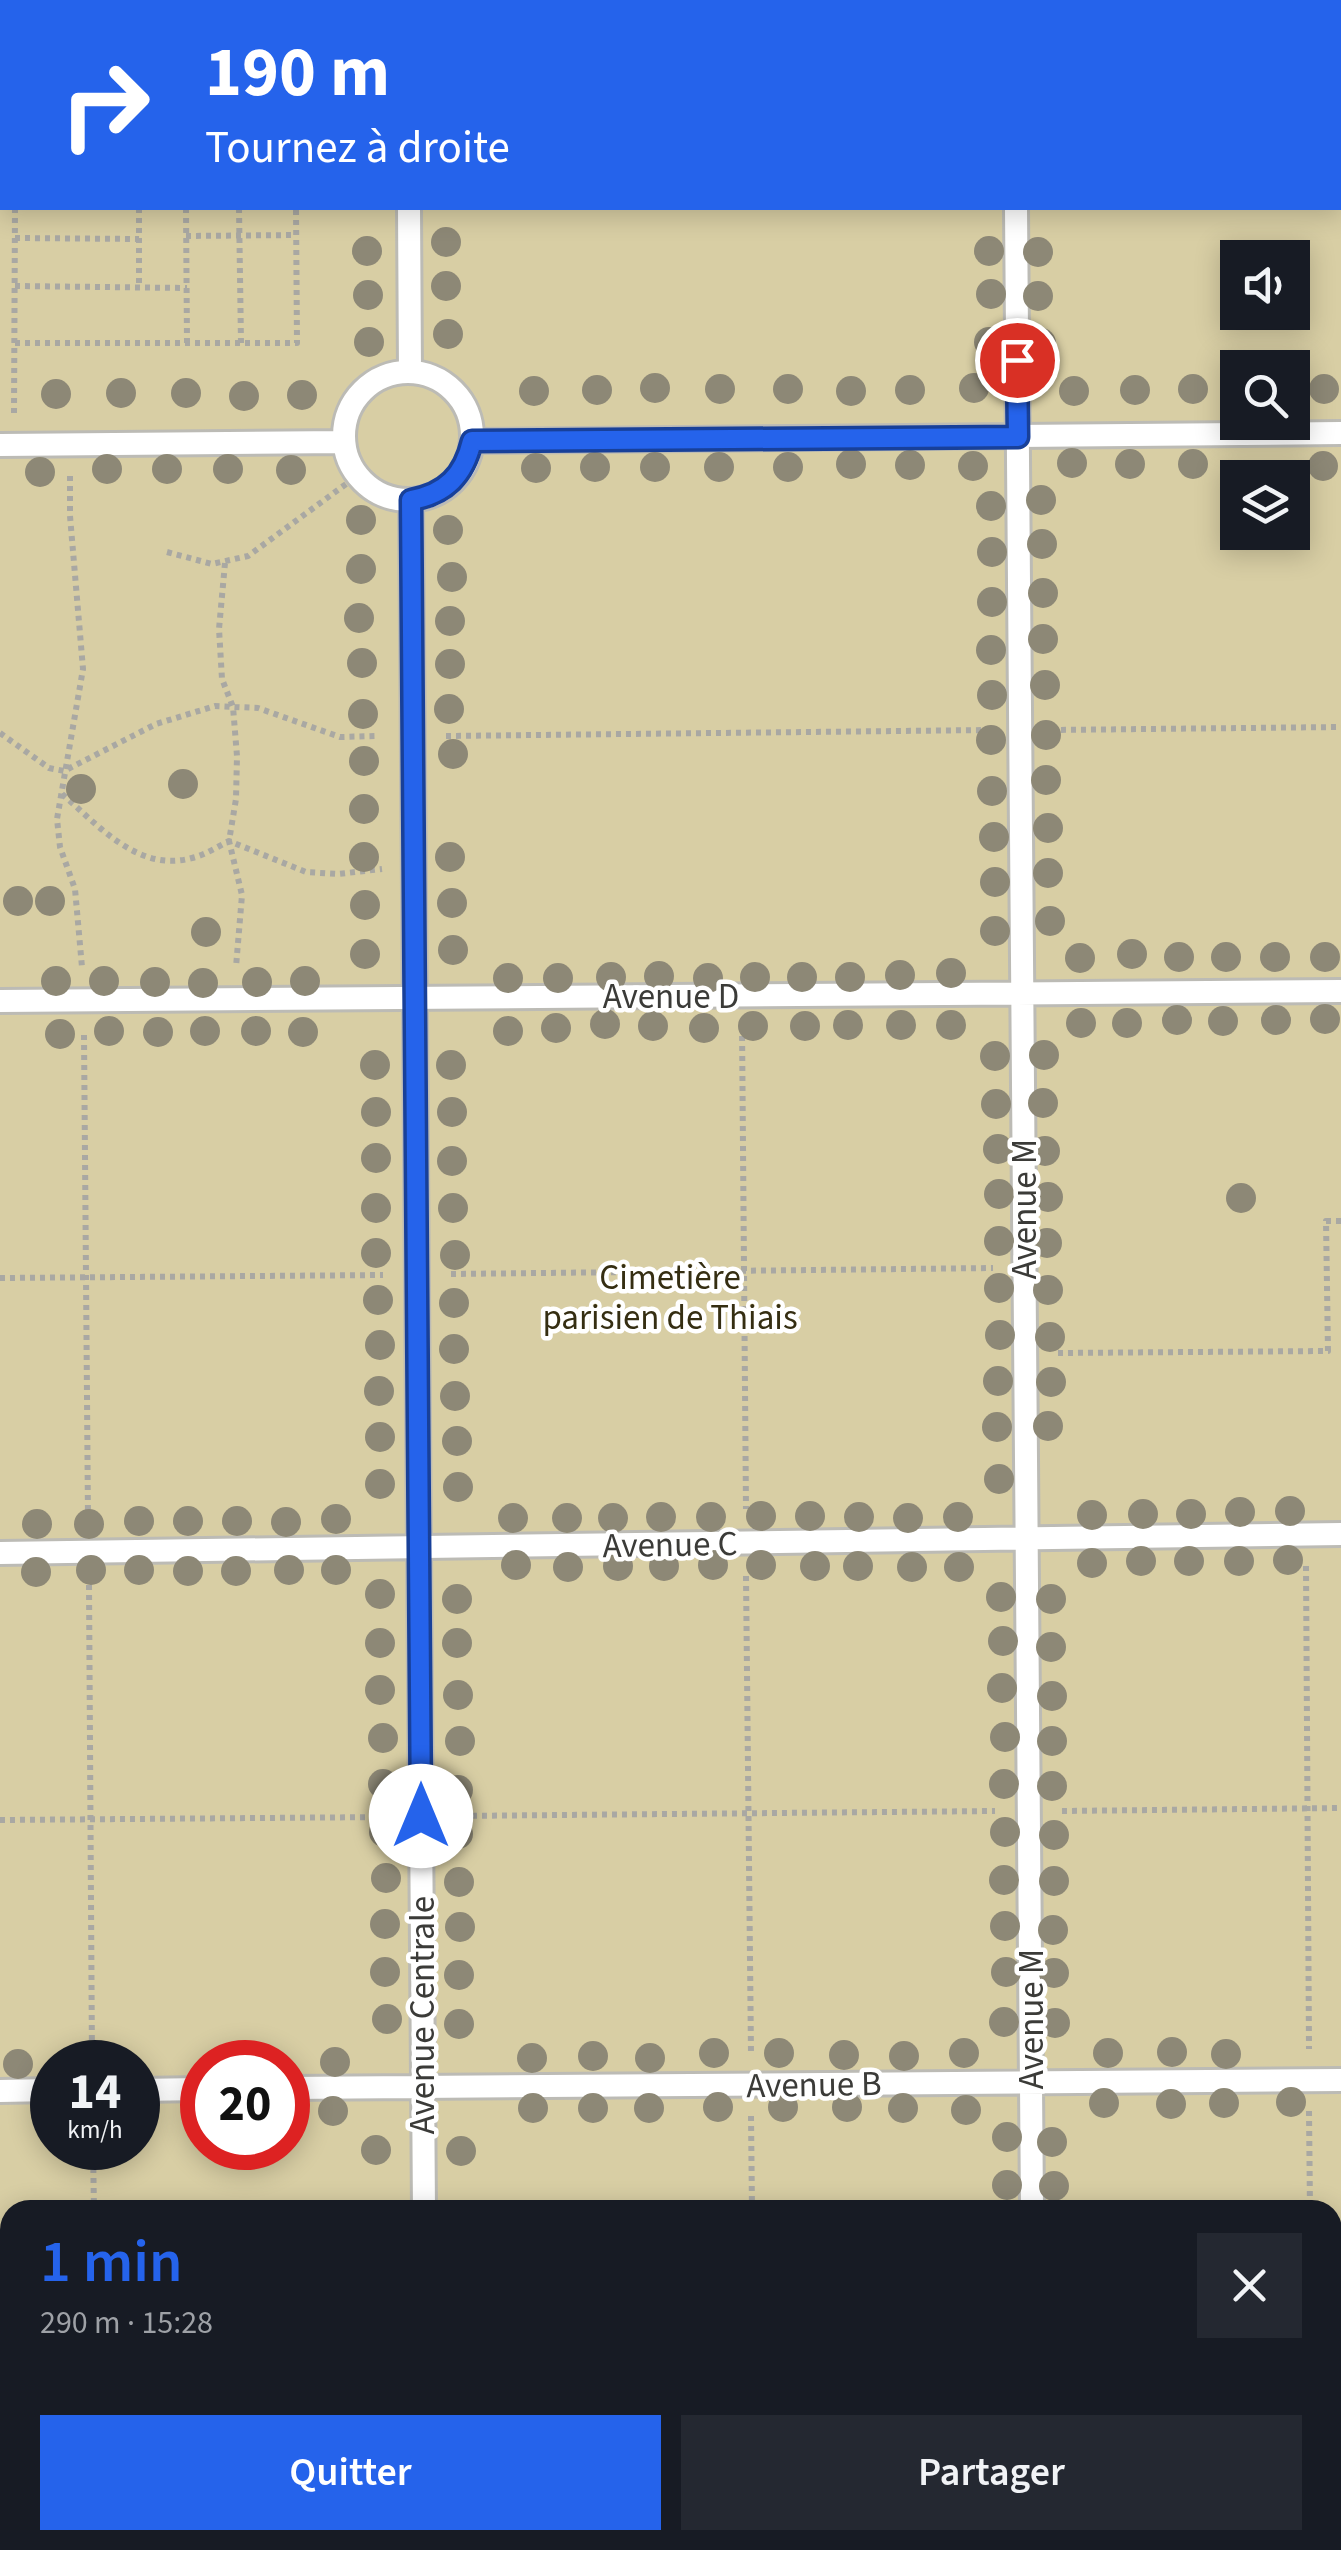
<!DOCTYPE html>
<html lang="fr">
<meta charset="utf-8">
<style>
body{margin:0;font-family:"Source Sans 3",sans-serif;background:#242831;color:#f1f3f6;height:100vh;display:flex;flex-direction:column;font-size:38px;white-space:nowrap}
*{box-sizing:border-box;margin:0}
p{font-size:32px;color:#9ea1a6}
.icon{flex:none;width:55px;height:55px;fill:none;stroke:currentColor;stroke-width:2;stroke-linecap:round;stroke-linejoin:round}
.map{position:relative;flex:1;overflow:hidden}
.panel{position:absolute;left:0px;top:2200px;width:1342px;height:350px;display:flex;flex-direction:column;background:#171b24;border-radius:30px 30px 0 0;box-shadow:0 5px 25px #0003}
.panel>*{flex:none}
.banner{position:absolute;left:0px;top:0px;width:1342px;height:210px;box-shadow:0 5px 25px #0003;background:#2563eb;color:#fff;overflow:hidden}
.fabs{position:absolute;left:1220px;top:240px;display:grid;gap:20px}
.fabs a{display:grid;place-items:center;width:90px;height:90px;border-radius:0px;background:#171b24;box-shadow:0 5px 25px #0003;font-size:50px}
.speed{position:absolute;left:30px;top:2040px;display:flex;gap:20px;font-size:50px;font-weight:700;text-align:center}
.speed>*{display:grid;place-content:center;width:130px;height:130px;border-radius:50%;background:#171b24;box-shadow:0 5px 25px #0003;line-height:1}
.speed small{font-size:25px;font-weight:400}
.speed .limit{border:15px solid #d22;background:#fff;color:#111}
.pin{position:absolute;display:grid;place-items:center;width:85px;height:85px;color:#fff;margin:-42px;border:5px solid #fff;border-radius:50%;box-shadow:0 2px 10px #0007}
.me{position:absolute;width:110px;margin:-55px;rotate:0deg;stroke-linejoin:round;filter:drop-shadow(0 0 8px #0008)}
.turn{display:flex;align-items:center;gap:35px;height:210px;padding:0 40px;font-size:45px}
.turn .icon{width:130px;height:130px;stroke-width:2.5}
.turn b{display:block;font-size:70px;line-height:85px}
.round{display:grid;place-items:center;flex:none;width:105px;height:105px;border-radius:0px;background:#242831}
.head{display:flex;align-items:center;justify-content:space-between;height:170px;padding:0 40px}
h1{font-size:60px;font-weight:600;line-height:75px;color:#2563eb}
.action{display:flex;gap:20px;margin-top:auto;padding:20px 40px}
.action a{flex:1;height:115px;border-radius:0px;background:#2563eb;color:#fff;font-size:40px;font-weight:600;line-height:115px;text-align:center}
.action a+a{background:#242831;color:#f1f3f6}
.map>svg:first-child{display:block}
.green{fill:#d8cea4;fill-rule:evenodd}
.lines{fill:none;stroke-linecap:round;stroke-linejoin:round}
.service-casing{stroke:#bcbbb5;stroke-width:28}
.path{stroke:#a9a8a3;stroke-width:6;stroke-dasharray:5 5;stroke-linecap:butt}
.service{stroke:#fff;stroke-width:22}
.tree{fill:#8d8876}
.route-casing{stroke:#184099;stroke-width:25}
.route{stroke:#2563eb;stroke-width:18}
.labels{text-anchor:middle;stroke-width:9;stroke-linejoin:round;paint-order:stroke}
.street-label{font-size:35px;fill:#3b3b38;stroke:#fff}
.park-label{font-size:35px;fill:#352e12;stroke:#fff}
</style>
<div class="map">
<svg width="1341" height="2550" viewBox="0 0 1341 2550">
<rect width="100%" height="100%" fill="#f8f6f1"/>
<path class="green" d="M 0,0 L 1341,0 L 1341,2550 L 0,2550 ZM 2,2 L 1340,2 L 1340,208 L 2,208 ZM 1238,258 L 1292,258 L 1292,312 L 1238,312 ZM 1238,368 L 1292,368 L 1292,422 L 1238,422 ZM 1238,478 L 1292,478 L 1292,532 L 1238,532 ZM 52,2062 L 138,2062 L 138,2148 L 52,2148 ZM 202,2062 L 288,2062 L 288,2148 L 202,2148 ZM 10,2210 L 1332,2210 L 1332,2540 L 10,2540 Z"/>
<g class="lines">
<defs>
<path id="service" d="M 406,0 L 407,2
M 1014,0 L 1014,2
M 409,208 L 410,372
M 1016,208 L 1032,2210
M344 436a64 64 0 1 1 128 0a64 64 0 1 1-128 0Z
M 472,441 L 1341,433
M 0,445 L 344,442
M 411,500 L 424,2210
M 0,1001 L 1341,991
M 0,1553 L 1341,1534
M 288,2088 L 1341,2080
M 138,2090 L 202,2089
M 0,2091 L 52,2090
M 426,2540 L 427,2550
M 1035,2540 L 1035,2550"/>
</defs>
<use href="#service" class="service-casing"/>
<path class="path" d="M 122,0 L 122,2
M 176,0 L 176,2
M 294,0 L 294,2
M 16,2 L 16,0
M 0,32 L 2,32
M 1340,125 L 1341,125
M 0,137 L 2,137
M 139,208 L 139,288
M 186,208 L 187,343
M 239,208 L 241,343
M 186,236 L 296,235
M 15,238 L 139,239
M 15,286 L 187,288
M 15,343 L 297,343 L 296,208
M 14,413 L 15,208
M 70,476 L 70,516 L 83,669 L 57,819 L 60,847 L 75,889 L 82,967
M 167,552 L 212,564 L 248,556 L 357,476
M 225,563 L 219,629 L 222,679 L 233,707 L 237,756 L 236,799 L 229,841 L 242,895 L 236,967
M 1051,730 L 1341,727
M 0,733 L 49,768 L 64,771 L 156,724 L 215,706 L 258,708 L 340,737 L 378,736
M 446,736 L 988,730
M 62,794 C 98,825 138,873 192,858 C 205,855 217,847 229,841 L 306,872 L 338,874 L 382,869
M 742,1026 L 746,1509
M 84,1035 L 88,1517
M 451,1274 L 993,1268
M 0,1278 L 383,1275
M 1058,1353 L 1328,1351 L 1326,1221 L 1341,1221
M 1306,1566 L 1309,2049
M 746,1576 L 751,2054
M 89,1585 L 92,2062
M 1062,1811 L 1341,1808
M 452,1816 L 995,1811
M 0,1820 L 390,1817
M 1309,2111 L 1310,2210
M 751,2116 L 752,2210
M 93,2148 L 94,2210
M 1332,2349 L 1341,2349
M 0,2359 L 10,2359
M 97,2540 L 97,2550
M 754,2540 L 754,2550
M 1312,2540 L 1312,2550"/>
<use href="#service" class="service"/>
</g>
<g class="tree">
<circle cx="446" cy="242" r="15"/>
<circle cx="367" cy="251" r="15"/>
<circle cx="989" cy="251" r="15"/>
<circle cx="1038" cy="252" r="15"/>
<circle cx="446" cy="286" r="15"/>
<circle cx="991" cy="294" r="15"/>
<circle cx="368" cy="295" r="15"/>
<circle cx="1038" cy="296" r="15"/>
<circle cx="448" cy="334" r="15"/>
<circle cx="369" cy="342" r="15"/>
<circle cx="989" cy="342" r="15"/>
<circle cx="1041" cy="343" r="15"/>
<circle cx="655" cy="388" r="15"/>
<circle cx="974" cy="388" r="15"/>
<circle cx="720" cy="389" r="15"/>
<circle cx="788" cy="389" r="15"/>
<circle cx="1193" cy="389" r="15"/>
<circle cx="1324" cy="389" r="15"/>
<circle cx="597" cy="390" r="15"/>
<circle cx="910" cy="390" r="15"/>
<circle cx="1135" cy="390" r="15"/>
<circle cx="534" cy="391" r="15"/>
<circle cx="851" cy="391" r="15"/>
<circle cx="1074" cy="391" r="15"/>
<circle cx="121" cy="393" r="15"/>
<circle cx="186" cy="393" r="15"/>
<circle cx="56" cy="394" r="15"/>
<circle cx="302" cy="395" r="15"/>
<circle cx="244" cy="396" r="15"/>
<circle cx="1072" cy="463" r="15"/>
<circle cx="851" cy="464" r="15"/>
<circle cx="1130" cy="464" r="15"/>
<circle cx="1193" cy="464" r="15"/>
<circle cx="910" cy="465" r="15"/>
<circle cx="973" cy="466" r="15"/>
<circle cx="1323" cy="466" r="15"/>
<circle cx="595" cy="467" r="15"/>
<circle cx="655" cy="467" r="15"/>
<circle cx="719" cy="467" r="15"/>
<circle cx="788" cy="467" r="15"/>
<circle cx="536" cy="468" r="15"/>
<circle cx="107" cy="469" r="15"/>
<circle cx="167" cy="469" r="15"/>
<circle cx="228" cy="469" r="15"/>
<circle cx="291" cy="470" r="15"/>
<circle cx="40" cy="472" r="15"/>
<circle cx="1041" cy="500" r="15"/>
<circle cx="991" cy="506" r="15"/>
<circle cx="361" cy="520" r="15"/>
<circle cx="448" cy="530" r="15"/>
<circle cx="1042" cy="544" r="15"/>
<circle cx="992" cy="552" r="15"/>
<circle cx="361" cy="569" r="15"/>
<circle cx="452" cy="577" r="15"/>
<circle cx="1043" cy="593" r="15"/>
<circle cx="992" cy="602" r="15"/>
<circle cx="359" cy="618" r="15"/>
<circle cx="450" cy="621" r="15"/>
<circle cx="1043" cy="639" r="15"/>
<circle cx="991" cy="650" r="15"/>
<circle cx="362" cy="663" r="15"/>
<circle cx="450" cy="664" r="15"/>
<circle cx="1045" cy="685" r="15"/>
<circle cx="992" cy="695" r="15"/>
<circle cx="449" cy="709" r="15"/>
<circle cx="363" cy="714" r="15"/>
<circle cx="1046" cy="735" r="15"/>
<circle cx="991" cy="740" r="15"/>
<circle cx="453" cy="754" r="15"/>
<circle cx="364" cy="761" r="15"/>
<circle cx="1046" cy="780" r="15"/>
<circle cx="183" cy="784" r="15"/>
<circle cx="81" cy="789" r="15"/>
<circle cx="992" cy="791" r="15"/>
<circle cx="364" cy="809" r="15"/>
<circle cx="1048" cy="828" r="15"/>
<circle cx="994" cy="837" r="15"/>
<circle cx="364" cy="857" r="15"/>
<circle cx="450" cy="857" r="15"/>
<circle cx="1048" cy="873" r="15"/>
<circle cx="995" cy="882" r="15"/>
<circle cx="18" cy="901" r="15"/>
<circle cx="50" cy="901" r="15"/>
<circle cx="452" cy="903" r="15"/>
<circle cx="365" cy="905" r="15"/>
<circle cx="1050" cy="921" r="15"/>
<circle cx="995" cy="931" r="15"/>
<circle cx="206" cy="932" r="15"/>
<circle cx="453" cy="950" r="15"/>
<circle cx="365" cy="954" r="15"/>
<circle cx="1132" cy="954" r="15"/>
<circle cx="1179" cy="957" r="15"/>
<circle cx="1226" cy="957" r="15"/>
<circle cx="1275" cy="957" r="15"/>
<circle cx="1325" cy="957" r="15"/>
<circle cx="1080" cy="958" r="15"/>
<circle cx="951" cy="973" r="15"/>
<circle cx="900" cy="975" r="15"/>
<circle cx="659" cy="976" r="15"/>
<circle cx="611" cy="977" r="15"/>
<circle cx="755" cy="977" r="15"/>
<circle cx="802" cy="977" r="15"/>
<circle cx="850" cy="977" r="15"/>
<circle cx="508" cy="978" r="15"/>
<circle cx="558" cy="978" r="15"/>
<circle cx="708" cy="978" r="15"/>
<circle cx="56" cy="981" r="15"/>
<circle cx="104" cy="981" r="15"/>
<circle cx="305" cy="981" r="15"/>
<circle cx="155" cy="982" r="15"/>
<circle cx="257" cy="982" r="15"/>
<circle cx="203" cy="983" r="15"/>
<circle cx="1325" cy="1019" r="15"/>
<circle cx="1177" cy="1020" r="15"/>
<circle cx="1276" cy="1020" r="15"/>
<circle cx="1223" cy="1021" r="15"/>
<circle cx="1081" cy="1023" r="15"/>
<circle cx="1127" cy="1023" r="15"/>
<circle cx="605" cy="1024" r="15"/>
<circle cx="848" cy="1025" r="15"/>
<circle cx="901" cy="1025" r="15"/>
<circle cx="951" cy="1025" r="15"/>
<circle cx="653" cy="1026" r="15"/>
<circle cx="753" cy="1026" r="15"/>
<circle cx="805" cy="1026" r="15"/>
<circle cx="556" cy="1028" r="15"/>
<circle cx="704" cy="1028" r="15"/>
<circle cx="109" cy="1031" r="15"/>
<circle cx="205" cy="1031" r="15"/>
<circle cx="256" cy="1031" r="15"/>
<circle cx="508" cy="1031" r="15"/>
<circle cx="158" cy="1032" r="15"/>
<circle cx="303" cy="1032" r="15"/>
<circle cx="60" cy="1034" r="15"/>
<circle cx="1044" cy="1055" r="15"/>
<circle cx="995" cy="1056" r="15"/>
<circle cx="375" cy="1065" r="15"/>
<circle cx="451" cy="1065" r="15"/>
<circle cx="1043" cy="1103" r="15"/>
<circle cx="996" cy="1104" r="15"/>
<circle cx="376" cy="1112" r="15"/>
<circle cx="452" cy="1112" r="15"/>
<circle cx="998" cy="1149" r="15"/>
<circle cx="1045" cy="1151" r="15"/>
<circle cx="376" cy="1158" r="15"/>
<circle cx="452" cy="1161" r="15"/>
<circle cx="999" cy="1194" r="15"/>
<circle cx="1048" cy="1197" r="15"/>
<circle cx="1241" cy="1198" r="15"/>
<circle cx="376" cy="1208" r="15"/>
<circle cx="453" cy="1208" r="15"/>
<circle cx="999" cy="1241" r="15"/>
<circle cx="1047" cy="1243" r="15"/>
<circle cx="376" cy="1253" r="15"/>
<circle cx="455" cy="1255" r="15"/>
<circle cx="999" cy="1288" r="15"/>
<circle cx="1048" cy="1290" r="15"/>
<circle cx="378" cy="1300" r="15"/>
<circle cx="454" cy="1303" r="15"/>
<circle cx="1000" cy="1335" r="15"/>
<circle cx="1050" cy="1337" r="15"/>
<circle cx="380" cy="1345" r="15"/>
<circle cx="454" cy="1349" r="15"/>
<circle cx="998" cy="1381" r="15"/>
<circle cx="1051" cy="1382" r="15"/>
<circle cx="379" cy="1391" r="15"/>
<circle cx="455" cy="1396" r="15"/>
<circle cx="1048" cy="1426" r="15"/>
<circle cx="997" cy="1427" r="15"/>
<circle cx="380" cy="1437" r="15"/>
<circle cx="457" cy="1441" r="15"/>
<circle cx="999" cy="1479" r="15"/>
<circle cx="380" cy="1484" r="15"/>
<circle cx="458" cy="1487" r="15"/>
<circle cx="1290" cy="1511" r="15"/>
<circle cx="1240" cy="1512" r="15"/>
<circle cx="1143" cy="1514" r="15"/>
<circle cx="1191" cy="1514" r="15"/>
<circle cx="1092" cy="1515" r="15"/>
<circle cx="761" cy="1516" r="15"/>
<circle cx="810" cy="1516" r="15"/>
<circle cx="661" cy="1517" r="15"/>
<circle cx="711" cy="1517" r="15"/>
<circle cx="859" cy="1517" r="15"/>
<circle cx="958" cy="1517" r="15"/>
<circle cx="513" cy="1518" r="15"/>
<circle cx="567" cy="1518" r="15"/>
<circle cx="613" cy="1518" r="15"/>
<circle cx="908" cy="1518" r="15"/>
<circle cx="336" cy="1519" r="15"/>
<circle cx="139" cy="1521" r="15"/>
<circle cx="188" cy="1521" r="15"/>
<circle cx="237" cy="1521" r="15"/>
<circle cx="286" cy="1522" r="15"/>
<circle cx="37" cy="1524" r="15"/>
<circle cx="89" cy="1524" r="15"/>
<circle cx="1288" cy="1560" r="15"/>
<circle cx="1141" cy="1561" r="15"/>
<circle cx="1189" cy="1561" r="15"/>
<circle cx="1239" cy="1561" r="15"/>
<circle cx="1092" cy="1563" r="15"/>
<circle cx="516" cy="1565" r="15"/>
<circle cx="713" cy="1565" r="15"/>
<circle cx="761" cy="1565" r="15"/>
<circle cx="618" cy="1566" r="15"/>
<circle cx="664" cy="1566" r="15"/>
<circle cx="815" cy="1566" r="15"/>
<circle cx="858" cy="1566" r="15"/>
<circle cx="568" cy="1567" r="15"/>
<circle cx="912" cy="1567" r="15"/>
<circle cx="959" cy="1567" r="15"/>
<circle cx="91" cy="1570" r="15"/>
<circle cx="139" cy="1570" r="15"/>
<circle cx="289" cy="1570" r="15"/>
<circle cx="336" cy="1570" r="15"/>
<circle cx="188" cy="1571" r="15"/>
<circle cx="236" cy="1571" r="15"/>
<circle cx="36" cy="1572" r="15"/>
<circle cx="380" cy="1594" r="15"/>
<circle cx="1001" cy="1597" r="15"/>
<circle cx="457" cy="1599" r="15"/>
<circle cx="1051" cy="1599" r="15"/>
<circle cx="1003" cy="1641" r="15"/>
<circle cx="380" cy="1643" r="15"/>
<circle cx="457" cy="1643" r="15"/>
<circle cx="1051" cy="1647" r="15"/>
<circle cx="1002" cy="1688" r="15"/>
<circle cx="380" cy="1690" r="15"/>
<circle cx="458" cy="1695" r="15"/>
<circle cx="1052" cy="1696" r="15"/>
<circle cx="1005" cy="1737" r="15"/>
<circle cx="383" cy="1738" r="15"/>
<circle cx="460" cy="1741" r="15"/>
<circle cx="1052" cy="1741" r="15"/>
<circle cx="383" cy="1784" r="15"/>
<circle cx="1004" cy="1784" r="15"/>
<circle cx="1052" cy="1786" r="15"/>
<circle cx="458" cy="1790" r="15"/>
<circle cx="384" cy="1832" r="15"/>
<circle cx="1005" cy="1832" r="15"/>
<circle cx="458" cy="1834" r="15"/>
<circle cx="1054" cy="1835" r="15"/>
<circle cx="386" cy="1878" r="15"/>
<circle cx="1004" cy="1880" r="15"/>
<circle cx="1054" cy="1881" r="15"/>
<circle cx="459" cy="1882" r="15"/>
<circle cx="385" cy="1924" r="15"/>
<circle cx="1005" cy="1926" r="15"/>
<circle cx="460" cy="1927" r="15"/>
<circle cx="1053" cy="1930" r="15"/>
<circle cx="385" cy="1972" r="15"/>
<circle cx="1006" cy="1972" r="15"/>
<circle cx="1054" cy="1973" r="15"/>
<circle cx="459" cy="1975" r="15"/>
<circle cx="387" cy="2019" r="15"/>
<circle cx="1004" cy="2022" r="15"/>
<circle cx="1055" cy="2023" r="15"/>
<circle cx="459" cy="2024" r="15"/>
<circle cx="1172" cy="2052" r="15"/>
<circle cx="714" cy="2053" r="15"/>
<circle cx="779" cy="2053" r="15"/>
<circle cx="964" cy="2053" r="15"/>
<circle cx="1108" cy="2053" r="15"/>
<circle cx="1226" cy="2054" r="15"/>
<circle cx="844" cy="2055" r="15"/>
<circle cx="593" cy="2056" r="15"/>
<circle cx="904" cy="2056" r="15"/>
<circle cx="532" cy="2058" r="15"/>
<circle cx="650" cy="2058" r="15"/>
<circle cx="335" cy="2062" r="15"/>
<circle cx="18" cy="2064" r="15"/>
<circle cx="1291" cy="2102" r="15"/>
<circle cx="1104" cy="2103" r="15"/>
<circle cx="1224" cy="2103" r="15"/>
<circle cx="1171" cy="2104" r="15"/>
<circle cx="718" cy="2107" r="15"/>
<circle cx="783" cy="2107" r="15"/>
<circle cx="847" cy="2107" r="15"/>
<circle cx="533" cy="2108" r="15"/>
<circle cx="593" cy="2108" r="15"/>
<circle cx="649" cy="2108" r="15"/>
<circle cx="903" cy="2108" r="15"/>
<circle cx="966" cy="2110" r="15"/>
<circle cx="333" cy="2111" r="15"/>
<circle cx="1007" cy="2137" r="15"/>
<circle cx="1052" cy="2142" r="15"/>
<circle cx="376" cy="2150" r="15"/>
<circle cx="461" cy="2151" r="15"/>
<circle cx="1007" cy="2185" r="15"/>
<circle cx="1054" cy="2186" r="15"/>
</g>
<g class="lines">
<defs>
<path id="route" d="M 421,1816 L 411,500 C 446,494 464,475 472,441 L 1018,437 L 1017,360"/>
</defs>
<use href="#route" class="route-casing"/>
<use href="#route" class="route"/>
</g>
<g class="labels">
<g class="street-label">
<text x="671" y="1008">Avenue D</text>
<text transform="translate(1024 1209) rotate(-90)" y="12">Avenue M</text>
<text transform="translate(670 1544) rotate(-1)" y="12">Avenue C</text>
<text transform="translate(422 2015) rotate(-90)" y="12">Avenue Centrale</text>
<text transform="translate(1031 2019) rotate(-90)" y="12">Avenue M</text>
<text transform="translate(814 2084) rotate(-1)" y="12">Avenue B</text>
</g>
<g class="park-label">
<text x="670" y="1289">Cimetière<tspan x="670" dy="40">parisien de Thiais</tspan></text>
</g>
</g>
</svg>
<div class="fabs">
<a><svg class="icon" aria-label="sound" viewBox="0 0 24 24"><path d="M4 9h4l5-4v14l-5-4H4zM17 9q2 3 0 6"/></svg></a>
<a><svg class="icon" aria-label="search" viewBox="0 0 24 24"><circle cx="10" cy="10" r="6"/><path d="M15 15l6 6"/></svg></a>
<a><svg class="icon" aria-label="layers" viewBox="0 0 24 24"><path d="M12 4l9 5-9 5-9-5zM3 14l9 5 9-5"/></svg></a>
</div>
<div class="speed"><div>14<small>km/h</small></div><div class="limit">20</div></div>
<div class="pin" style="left:1017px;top:360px;background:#d93025"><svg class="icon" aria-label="arrive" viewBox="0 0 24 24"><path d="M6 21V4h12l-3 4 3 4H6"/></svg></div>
<svg class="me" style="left:421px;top:1816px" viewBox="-20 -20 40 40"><circle r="19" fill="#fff"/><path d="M0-13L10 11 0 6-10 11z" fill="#2563eb"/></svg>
<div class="banner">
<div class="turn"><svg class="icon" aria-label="right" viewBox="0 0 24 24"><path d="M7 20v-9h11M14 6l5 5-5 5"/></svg><div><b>190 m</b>Tournez à droite</div></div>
</div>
<section class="panel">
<div class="head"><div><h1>1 min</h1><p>290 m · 15:28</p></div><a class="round"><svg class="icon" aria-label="close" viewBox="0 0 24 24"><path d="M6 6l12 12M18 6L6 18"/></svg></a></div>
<div class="action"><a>Quitter</a><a>Partager</a></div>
</section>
</div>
